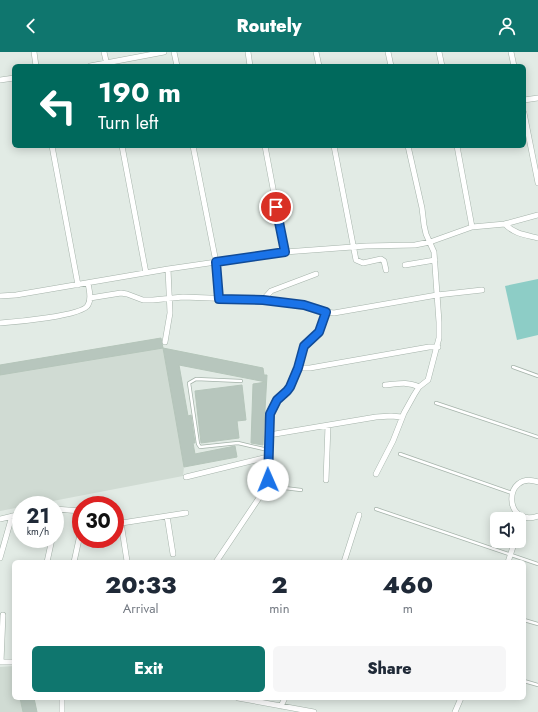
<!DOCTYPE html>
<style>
body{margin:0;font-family:Jost,sans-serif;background:#f6f6f7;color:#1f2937;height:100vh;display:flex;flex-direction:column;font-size:15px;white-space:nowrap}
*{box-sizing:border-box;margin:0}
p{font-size:13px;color:#747a83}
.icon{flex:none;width:22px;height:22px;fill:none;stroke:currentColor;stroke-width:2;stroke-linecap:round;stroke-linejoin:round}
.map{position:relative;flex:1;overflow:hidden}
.sheet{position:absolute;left:12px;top:508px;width:514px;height:140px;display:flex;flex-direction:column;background:#fff;border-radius:6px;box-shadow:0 2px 10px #0003}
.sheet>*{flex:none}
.banner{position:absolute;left:12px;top:12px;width:514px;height:84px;border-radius:6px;box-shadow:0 2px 10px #0003;background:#00695c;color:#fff;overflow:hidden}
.controls{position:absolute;left:490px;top:460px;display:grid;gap:8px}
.controls a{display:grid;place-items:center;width:36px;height:36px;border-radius:6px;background:#fff;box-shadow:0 2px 10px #0003;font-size:20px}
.speed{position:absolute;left:12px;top:444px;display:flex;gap:8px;font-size:20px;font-weight:700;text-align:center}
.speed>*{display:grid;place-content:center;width:52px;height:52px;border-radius:50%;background:#fff;box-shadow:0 2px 10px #0003;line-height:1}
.speed small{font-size:10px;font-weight:400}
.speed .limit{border:6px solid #d22;background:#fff;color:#111}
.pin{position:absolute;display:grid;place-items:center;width:34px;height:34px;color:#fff;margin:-17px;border:2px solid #fff;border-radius:50%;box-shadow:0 1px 4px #0007}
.me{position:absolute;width:44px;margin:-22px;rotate:359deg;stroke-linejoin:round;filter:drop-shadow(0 0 3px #0008)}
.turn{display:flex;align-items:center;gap:14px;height:84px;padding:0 20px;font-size:18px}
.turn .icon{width:52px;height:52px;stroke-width:2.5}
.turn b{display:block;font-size:28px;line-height:34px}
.eta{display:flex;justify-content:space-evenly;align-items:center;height:68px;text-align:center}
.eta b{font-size:24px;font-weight:800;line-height:28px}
.button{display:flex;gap:8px;margin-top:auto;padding:8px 20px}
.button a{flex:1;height:46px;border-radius:6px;background:#0f766e;color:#fff;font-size:16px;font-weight:800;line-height:46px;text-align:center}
.button a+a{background:#f6f6f7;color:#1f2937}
header{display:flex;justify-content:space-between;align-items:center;height:52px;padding:0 20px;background:#0f766e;color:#fff;font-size:18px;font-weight:800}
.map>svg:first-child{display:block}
.built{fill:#d0dbd3}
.water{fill:#8dcdc6}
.building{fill:#b7c6bd;stroke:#b5c5ba}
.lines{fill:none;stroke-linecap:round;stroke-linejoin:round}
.lane-casing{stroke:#a5b3aa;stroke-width:4}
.street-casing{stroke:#a5b3aa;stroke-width:6}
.lane{stroke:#fff;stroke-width:2.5}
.street{stroke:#fff;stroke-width:5}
.route-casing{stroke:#114b97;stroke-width:10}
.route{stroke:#1a73e8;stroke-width:7}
</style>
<header><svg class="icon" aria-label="back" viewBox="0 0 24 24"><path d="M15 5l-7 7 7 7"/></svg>Routely<svg class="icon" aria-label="person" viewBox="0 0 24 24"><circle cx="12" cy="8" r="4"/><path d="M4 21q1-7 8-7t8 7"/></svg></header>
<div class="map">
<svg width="538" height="660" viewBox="0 0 538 660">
<rect width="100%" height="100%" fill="#e2ebe5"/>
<path class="built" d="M 161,286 L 176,366 L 184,415 L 183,424 L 32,453 L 21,453 L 21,455 L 0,459 L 0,313 Z
M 14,614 L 14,646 L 34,646 L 37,660 L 0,660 L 0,615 Z"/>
<path class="water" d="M 538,227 L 538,283 L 517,288 L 505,234 Z"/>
<path class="building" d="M 161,286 L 163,296 L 0,323 L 0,313 Z
M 163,296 L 263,316 L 264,323 L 267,323 L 263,393 L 251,391 L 253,332 L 266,330 L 179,313 L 188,364 L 191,363 L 195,391 L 193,391 L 195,402 L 235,394 L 237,405 L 184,415 L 175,363 Z
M 242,333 L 246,368 L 237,369 L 239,386 L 201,391 L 195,339 Z
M 20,646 L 34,646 L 37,660 L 23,660 Z"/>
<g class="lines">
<defs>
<path id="lane" d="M 513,315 L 538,324
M 241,329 L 196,327 L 189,331 L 198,392 L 200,395 L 238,391 L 268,398
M 436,351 L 538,385
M 400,402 L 512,441
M 268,434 L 301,438
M 376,457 L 538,512
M 524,568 L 538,572
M 524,629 L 538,633"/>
<path id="street" d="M 34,0 L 36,14
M 104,0 L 107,13
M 174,0 L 177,14
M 248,0 L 250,14
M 316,0 L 319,14
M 388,0 L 391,14
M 439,0 L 442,14
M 511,0 L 514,14
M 90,14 L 164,0
M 0,28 L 14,26
M 524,48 L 538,46
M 524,61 L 538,131
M 52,94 L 78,233
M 122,94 L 146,221
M 193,94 L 216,210 L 219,247
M 265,94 L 285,200
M 334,94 L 356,208 L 363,211 L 381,207 L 384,209 L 386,218
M 457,94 L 472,175
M 505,172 C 514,182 526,183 538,186
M 405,213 L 435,208
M 0,244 L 16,243 L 168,217 L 285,200 L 366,194 L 415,193 L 430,190 L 472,175 L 505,172 L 538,163
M 90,246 L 121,241 L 127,242 L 143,248 L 153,248 L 183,245 L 263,248 L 304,253 L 326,260 L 334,261 L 437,243 L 482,238
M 263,248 L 271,239 L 316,222
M 0,271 C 14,270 83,264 88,253 C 92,246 89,238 88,231
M 165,290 L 170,261 L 168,217
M 298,316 L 310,316 L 429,295 L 438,295
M 385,333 C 397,332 408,329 419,335
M 269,383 L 376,365 L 391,364 L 402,365
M 376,422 L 393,389 L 404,361 L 414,343 L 419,335 L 428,328 L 439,286 L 439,270 L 434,200 L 426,182 L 424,173 L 422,156 L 408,94
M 186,425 L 268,405
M 326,428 L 328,373
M 538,430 C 503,418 503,476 538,464
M 55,457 L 81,459
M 167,464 L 173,502
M 0,467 L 21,462
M 121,471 L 127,509
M 115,472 L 186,461
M 55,475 L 59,457
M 519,477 L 523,464
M 0,506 L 12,464
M 47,510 L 52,487
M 74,510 L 81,478
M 216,510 L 267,434 L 270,363 L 274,351 L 290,335 L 298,316 L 304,294 L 319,280 L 326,260
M 344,510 L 359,463
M 508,510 L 515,489
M 0,610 L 14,610
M 1,610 L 3,563
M 238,646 L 314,660
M 281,654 L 285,646
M 62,660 L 62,646
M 455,660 L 461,646"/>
</defs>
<use href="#lane" class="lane-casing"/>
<use href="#street" class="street-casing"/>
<use href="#lane" class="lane"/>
<use href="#street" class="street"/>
</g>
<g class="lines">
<defs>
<path id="route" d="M 268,428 L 270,362 L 277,348 L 287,339 L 290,335 L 298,316 L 304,294 L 319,280 L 326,260 L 304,253 L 263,248 L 219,247 L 216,210 L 285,200 L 276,155"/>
</defs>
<use href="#route" class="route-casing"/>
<use href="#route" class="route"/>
</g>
</svg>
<div class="controls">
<a><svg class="icon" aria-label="sound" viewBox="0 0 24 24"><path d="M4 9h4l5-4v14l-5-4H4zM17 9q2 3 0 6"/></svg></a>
</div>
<div class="speed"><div>21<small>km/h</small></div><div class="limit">30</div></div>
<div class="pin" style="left:276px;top:155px;background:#d93025"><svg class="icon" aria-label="arrive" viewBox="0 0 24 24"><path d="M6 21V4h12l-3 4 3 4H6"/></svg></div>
<svg class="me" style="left:268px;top:428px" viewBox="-20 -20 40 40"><circle r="19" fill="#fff"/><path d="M0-13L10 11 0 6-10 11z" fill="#1a73e8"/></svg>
<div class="banner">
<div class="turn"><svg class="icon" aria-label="left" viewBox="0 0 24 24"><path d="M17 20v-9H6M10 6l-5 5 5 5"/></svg><div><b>190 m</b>Turn left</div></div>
</div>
<section class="sheet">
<div class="eta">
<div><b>20:33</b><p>Arrival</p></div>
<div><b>2</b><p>min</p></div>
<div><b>460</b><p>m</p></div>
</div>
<div class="button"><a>Exit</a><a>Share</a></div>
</section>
</div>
